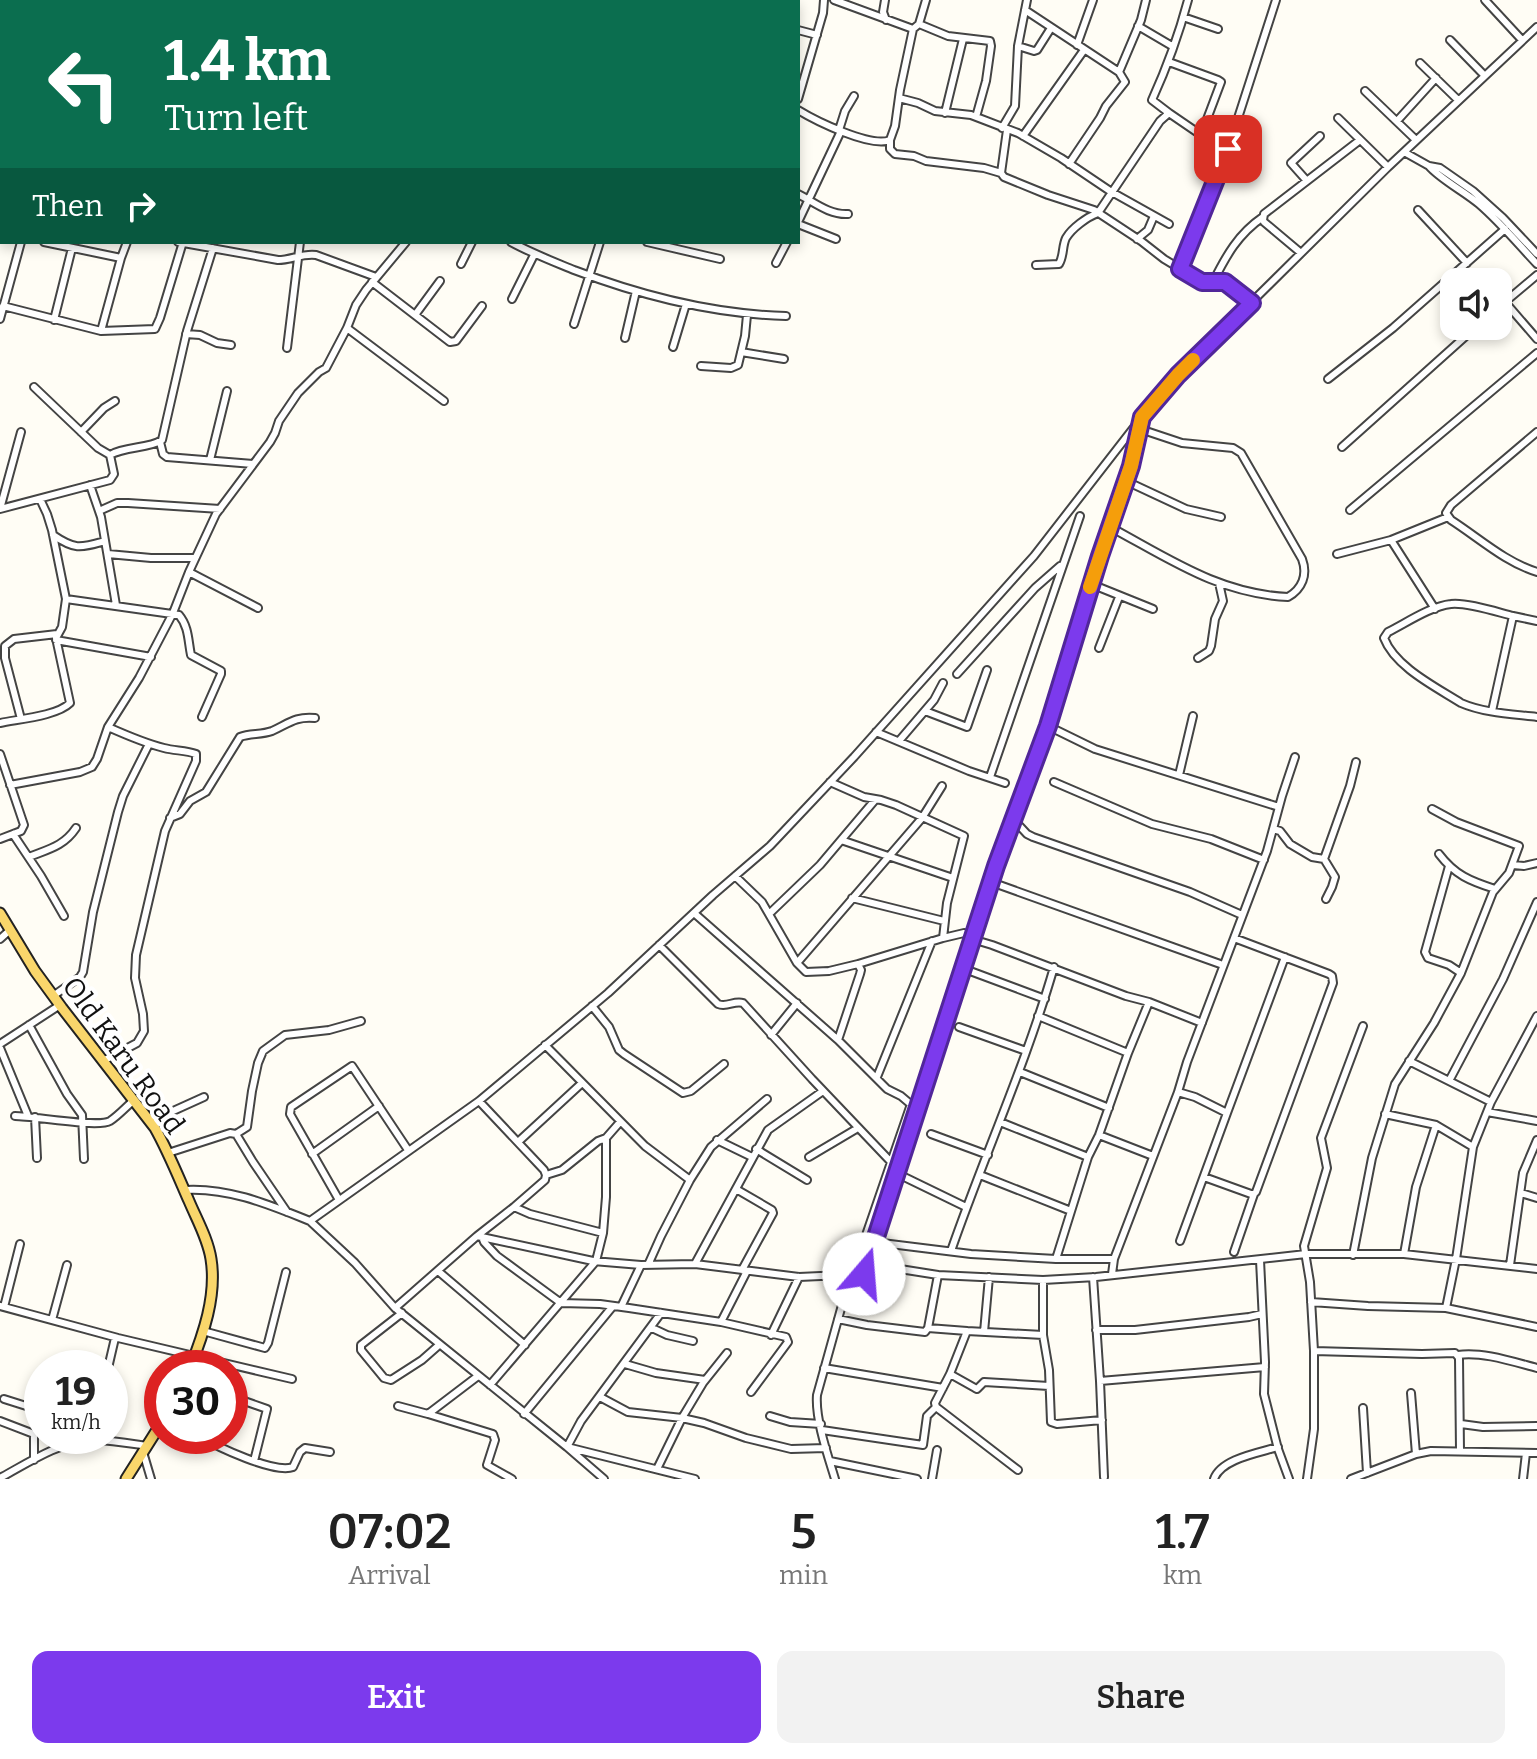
<!DOCTYPE html>
<style>
body{margin:0;font-family:Bitter,serif;background:#f2f2f2;color:#222;height:100vh;display:flex;flex-direction:column;font-size:30px;white-space:nowrap}
*{box-sizing:border-box;margin:0}
p{font-size:26px;color:#767676}
.icon{flex:none;width:44px;height:44px;fill:none;stroke:currentColor;stroke-width:2;stroke-linecap:round;stroke-linejoin:round}
.map{position:relative;height:1479px;overflow:hidden}
.side{display:flex;flex-direction:column;background:#fff;flex:1}
.side>*{flex:none}
.hud{position:absolute;left:0px;top:0px;width:800px;height:244px;box-shadow:0 4px 12px #0003;background:#0b6e4f;color:#fff;overflow:hidden}
.buttons{position:absolute;left:1440px;top:268px;display:grid;gap:16px}
.buttons a{display:grid;place-items:center;width:72px;height:72px;border-radius:16px;background:#fff;box-shadow:0 4px 12px #0003;font-size:40px}
.speed{position:absolute;left:24px;top:1350px;display:flex;gap:16px;font-size:40px;font-weight:700;text-align:center}
.speed>*{display:grid;place-content:center;width:104px;height:104px;border-radius:50%;background:#fff;box-shadow:0 4px 12px #0003;line-height:1}
.speed small{font-size:20px;font-weight:400}
.speed .limit{border:12px solid #d22;background:#fff;color:#111}
.pin{position:absolute;display:grid;place-items:center;width:68px;height:68px;color:#fff;margin:-34px;border-radius:16px;box-shadow:0 4px 12px #0006}
.me{position:absolute;width:88px;margin:-44px;rotate:18deg;stroke-linejoin:round;filter:drop-shadow(0 0 6px #0008)}
.turn{display:flex;align-items:center;gap:28px;height:168px;padding:0 32px;font-size:36px}
.turn .icon{width:104px;height:104px;stroke-width:2.5}
.turn b{display:block;font-size:56px;line-height:68px}
.then{display:flex;align-items:center;height:76px;padding:0 32px;background:#0003;gap:16px;font-size:30px}
.eta{display:flex;justify-content:space-evenly;align-items:center;height:136px;text-align:center}
.eta b{font-size:48px;font-weight:600;line-height:56px}
.cta{display:flex;gap:16px;margin-top:auto;padding:16px 32px}
.cta a{flex:1;height:92px;border-radius:16px;background:#7c3aed;color:#fff;font-size:32px;font-weight:600;line-height:92px;text-align:center}
.cta a+a{background:#f2f2f2;color:#222}
.map>svg:first-child{display:block}
.lines{fill:none;stroke-linecap:round;stroke-linejoin:round}
.street-casing{stroke:#444;stroke-width:10}
.primary-casing{stroke:#222;stroke-width:13}
.street{stroke:#fff;stroke-width:6}
.primary{stroke:#f9d66b;stroke-width:9}
.route-casing{stroke:#51269a;stroke-width:20}
.route{stroke:#7c3aed;stroke-width:14}
.slow{stroke:#f59e0b;stroke-width:14}
.labels{text-anchor:middle;stroke-width:8;stroke-linejoin:round;paint-order:stroke}
.street-label{font-size:28px;fill:#111;stroke:#fff}
</style>
<div class="map">
<svg width="1537" height="1479" viewBox="0 0 1537 1479">
<rect width="100%" height="100%" fill="#fffdf5"/>
<g class="lines">
<defs>
<path id="street" d="M 126,0 L 127,2
M 412,0 L 412,2
M 507,0 L 515,2
M 628,0 L 629,2
M 834,0 L 913,29
M 885,0 L 883,12 L 886,20
M 1485,0 L 1522,40
M 63,2 L 63,0
M 143,2 L 143,0
M 192,2 L 192,0
M 244,2 L 244,0
M 296,2 L 296,0
M 347,2 L 347,0
M 528,2 L 529,0
M 585,2 L 585,0
M 772,2 L 772,0
M 1025,10 L 1119,72 L 1125,82 L 1106,106 L 1100,118 L 1069,164
M 1183,17 L 1218,29
M 919,24 L 948,36 L 990,41 L 991,46 L 986,81 L 976,117
M 1138,26 L 1172,46
M 798,30 L 817,35
M 1450,40 L 1484,75
M 1077,45 L 1093,0
M 1018,46 L 1034,51 L 1037,50 L 1051,28
M 1169,62 L 1218,80 L 1221,82 L 1201,135
M 1420,63 L 1458,100
M 1119,72 L 1141,20 L 1146,0
M 1365,91 L 1416,140
M 899,98 L 918,103 L 935,111 L 971,115 L 1018,133 L 1061,158 L 1110,191 L 1169,224
M 798,99 L 823,13 L 824,0
M 798,110 C 816,121 871,148 890,140 L 895,126 L 900,90 L 913,29 L 919,24 L 926,0
M 945,113 L 963,39
M 1169,113 L 1152,100 C 1167,67 1179,34 1188,0
M 1338,118 L 1388,167
M 1397,121 L 1436,78
M 1002,128 L 1015,106 L 1018,46 L 1027,0
M 839,130 L 845,111 L 854,96
M 1007,130 L 1001,173 L 1004,177 L 1048,195 L 1094,210 L 1141,241 L 1164,259 L 1202,282 L 1225,282 L 1252,303
M 1023,136 L 1084,50
M 890,140 L 890,149 L 895,154 L 914,156 L 926,161 L 984,168 L 1001,173
M 0,152 L 2,152
M 1404,152 L 1429,166 L 1440,168 L 1473,191 L 1503,218 L 1537,254
M 1429,166 C 1440,179 1465,192 1479,204 C 1500,222 1518,244 1537,264
M 1307,181 L 1291,163 L 1320,136
M 798,194 C 814,202 829,215 848,214
M 1418,210 L 1467,263
M 798,222 L 841,131
M 798,224 L 836,239
M 1137,239 L 1148,230 L 1154,216
M 44,242 L 121,258 L 127,242
M 178,242 L 278,260 C 291,260 303,253 316,255 L 376,277
M 511,242 C 531,253 552,261 574,270 C 642,296 713,314 786,316
M 647,242 L 720,259
M 1301,253 L 1264,222 L 1263,220 L 1264,214 L 1360,140
M 776,263 L 787,242
M 461,264 L 472,242
M 1036,265 L 1059,264 C 1064,256 1062,246 1066,238 C 1072,228 1087,217 1098,213 L 1160,121 L 1169,113 L 1207,139 L 1228,149
M 1180,269 L 1228,149 L 1276,0
M 1537,275 L 1505,302 L 1537,339
M 372,282 L 450,342 L 456,341 L 482,306
M 1213,282 C 1226,256 1238,234 1263,217
M 512,299 L 534,255
M 3,306 L 101,331 L 121,258
M 415,315 L 440,281
M 0,319 L 21,242
M 54,320 L 72,248
M 574,324 L 600,242
M 347,328 L 444,401
M 101,331 L 155,329 L 160,318 L 183,242
M 186,334 L 200,335 L 217,343 L 231,345
M 625,338 L 636,291
M 673,347 L 686,304
M 287,348 L 300,242
M 741,352 L 784,359
M 701,366 L 731,368 L 738,365 L 745,336 L 747,315
M 1328,379 L 1393,328 L 1505,229
M 81,432 L 104,408 L 115,401
M 1537,432 L 1451,505 L 1446,513 L 1451,520 C 1479,538 1505,562 1537,572
M 160,442 L 163,454 L 167,457 L 253,464
M 1342,447 L 1477,326
M 110,455 C 126,446 148,449 162,440 L 187,331 L 213,248
M 210,460 L 227,391
M 1126,481 L 1186,509 L 1221,517
M 90,485 L 101,517 L 116,605
M 0,509 L 110,480 L 114,474 L 110,455 L 98,448 L 34,387
M 0,509 L 21,432
M 1350,510 L 1537,353
M 99,511 L 117,503 L 128,503 L 220,509
M 1110,527 C 1168,558 1219,594 1288,597 C 1302,589 1308,575 1302,559 L 1241,453 L 1233,448 L 1182,443 L 1140,429
M 53,535 C 75,550 80,548 105,541
M 1391,540 L 1435,609
M 108,554 L 151,558 L 195,558
M 1337,554 L 1391,540 L 1448,517
M 189,572 L 258,608
M 1091,584 L 1153,609
M 66,599 L 179,615 C 189,627 188,641 191,655 L 221,671 L 221,674 L 202,717
M 1513,616 C 1497,612 1466,602 1451,604 C 1431,606 1406,623 1388,632 L 1384,638 C 1395,667 1436,687 1461,703 C 1484,713 1512,714 1537,717
M 56,640 L 151,657
M 1099,648 L 1119,597
M 1198,658 L 1209,651 L 1211,646 L 1215,619 L 1223,601 L 1219,583
M 957,674 L 1035,588 L 1060,566
M 925,711 L 967,727 L 987,670
M 1492,711 L 1513,616 L 1537,621
M 21,719 L 5,658 L 5,646 L 14,639 L 57,634
M 0,723 C 19,719 57,716 70,703 L 56,638 L 62,627 L 66,599 L 52,530 L 47,514 L 40,499
M 1048,726 L 1095,749 L 1279,807
M 876,732 L 969,771 L 1005,783
M 899,741 L 934,700 L 943,683
M 0,754 L 24,825 L 21,831 L 0,839
M 1179,775 L 1193,716
M 990,777 L 1080,516
M 830,782 L 864,797 L 881,800 L 896,805 L 964,836 L 947,903 L 943,938
M 1054,782 L 1152,824 L 1211,839 L 1264,860
M 10,785 L 80,772 L 92,767 L 97,759 L 108,727 L 139,678 L 173,613 L 189,572 L 216,514 L 270,442 L 275,433 L 279,421 L 298,393 L 319,372 L 326,368 L 347,328 L 356,305 L 366,290 L 406,242
M 170,818 L 180,814 L 190,801 L 206,792 L 240,737 C 250,733 261,735 272,731 C 288,724 295,716 315,718
M 1013,819 L 1027,834 L 1033,837 L 1190,892 L 1242,915
M 1273,829 L 1280,831 L 1290,844 L 1312,857 L 1324,859 L 1335,877 L 1332,887 L 1326,899
M 13,834 L 41,876 L 64,916
M 841,840 L 953,878
M 1439,854 C 1455,875 1470,881 1495,889
M 29,857 C 49,849 64,846 76,828
M 1324,859 L 1350,786 L 1356,762
M 1513,865 L 1524,866 L 1537,863
M 1449,866 L 1425,952 L 1428,958 L 1449,965 L 1461,973
M 735,876 L 762,902 L 797,963 L 806,972 L 829,971 L 858,964 L 861,970 L 860,974 L 838,1040
M 991,882 L 1223,965
M 852,898 L 944,921
M 694,913 L 838,1040 L 887,1089 L 901,1096 L 914,1107
M 769,914 L 820,865 L 875,800
M 0,939 L 10,930
M 659,945 L 718,1004 C 727,1008 734,1000 743,1003 L 812,1079 L 892,1163
M 797,963 L 922,818 L 942,786
M 858,964 L 943,938 L 964,933 L 972,939 L 992,945 L 1126,996 L 1149,1002 L 1202,1023
M 970,971 L 1045,999
M 53,996 L 80,977 L 83,972 L 93,912 L 118,812 L 123,796 L 149,744
M 592,1006 L 609,1027 L 619,1050 L 624,1054 L 683,1093 L 691,1091 L 724,1064
M 1038,1016 L 1128,1053
M 29,1025 L 67,1094 L 82,1115 L 84,1159
M 959,1027 L 1026,1051
M 771,1035 L 797,1003
M 0,1044 L 60,1005
M 545,1045 L 645,1146 L 690,1180
M 0,1048 L 28,1116
M 103,1061 L 137,1043 L 144,1031 L 143,1014 L 135,978 L 136,955 L 165,831 L 196,761 L 196,754 C 186,750 175,751 164,748 C 144,743 126,735 108,727
M 1409,1061 L 1491,1102
M 1020,1072 L 1109,1108
M 877,1077 L 932,941
M 1449,1081 L 1503,979 L 1537,902
M 1178,1092 L 1195,1097 L 1227,1113 L 1180,1241
M 1487,1112 L 1537,1121
M 1227,1113 L 1285,957
M 1385,1114 L 1436,1125 L 1473,1147
M 15,1116 C 33,1116 98,1128 110,1121 C 118,1116 126,1107 134,1100
M 35,1117 L 37,1158
M 151,1121 L 204,1097
M 1000,1122 L 1088,1157
M 236,1134 L 247,1127 L 252,1091 L 258,1063 L 263,1051 L 285,1035 L 329,1030 L 361,1021
M 931,1134 L 988,1155
M 1099,1135 L 1153,1156
M 717,1140 L 752,1157
M 518,1142 L 582,1083
M 756,1149 L 807,1180
M 168,1153 L 230,1133 L 236,1134 L 253,1162 L 287,1212
M 312,1154 L 379,1106
M 809,1157 L 858,1128
M 896,1173 L 966,1207
M 546,1175 L 562,1170 L 598,1141 L 606,1138 L 620,1122
M 980,1175 L 1071,1211
M 1204,1177 L 1251,1194 L 1254,1194 L 1256,1192 L 1333,983 L 1332,976 L 1329,974 L 1234,938
M 736,1189 L 772,1210 L 773,1213 L 742,1270
M 184,1190 C 228,1187 270,1205 310,1221 L 479,1101 L 608,993 L 713,895 L 770,846 L 854,757 L 1034,556 L 1142,417 L 1178,375 L 1388,167 L 1537,27
M 1521,1193 L 1537,1198
M 339,1200 L 290,1114 L 291,1107 L 352,1066 L 408,1150
M 514,1207 L 530,1214 L 603,1233
M 310,1221 L 355,1263 L 395,1308 L 567,1447 L 604,1479
M 477,1236 L 514,1207 L 545,1180 L 546,1175 L 544,1170 L 479,1101
M 482,1237 L 484,1242 L 497,1256 L 561,1303 L 600,1304 L 629,1308 L 721,1322 L 786,1337 L 788,1342 L 751,1392
M 882,1243 L 971,1254 L 1056,1259 L 1114,1259
M 951,1251 C 984,1156 1026,1064 1054,967
M 1234,1252 L 1254,1194
M 1404,1254 L 1416,1187 L 1436,1125
M 1353,1255 L 1372,1158 L 1395,1084 L 1434,1023 L 1461,973 L 1493,892 L 1509,873 L 1519,846 L 1456,822 L 1432,809
M 1056,1259 L 1088,1157 L 1099,1135 L 1128,1053 L 1149,1002
M 1260,1260 L 1265,1362 L 1264,1394 L 1278,1449 L 1289,1479
M 695,1264 L 768,1130 L 823,1091
M 648,1265 L 661,1236 L 690,1180 L 711,1147 L 767,1099
M 1510,1265 L 1523,1173 L 1537,1140
M 438,1271 L 525,1345
M 864,1274 L 996,866 L 1048,726 L 1100,556 L 1131,466 L 1142,421
M 1112,1274 L 1114,1259 L 1178,1092 L 1187,1062 L 1267,851 L 1282,796 L 1295,757
M 1093,1277 L 1100,1381 L 1104,1477
M 1043,1280 L 1043,1335 L 1049,1370 L 1051,1422 L 1057,1424 L 1102,1420
M 1311,1302 L 1368,1306 L 1446,1308 L 1537,1327
M 0,1306 L 118,1338 L 292,1379
M 4,1307 L 20,1244
M 621,1307 L 641,1265
M 395,1308 L 477,1236 L 593,1261 L 641,1265 L 695,1264 L 799,1277 L 864,1274 L 900,1269 L 938,1275 L 1043,1280 L 1096,1277 L 1306,1254 L 1404,1254 L 1537,1269
M 1446,1308 L 1456,1259 L 1473,1147 L 1491,1102 L 1537,1016
M 402,1313 L 361,1345 L 361,1350 L 384,1378 L 391,1380 L 422,1360 L 439,1345
M 661,1313 L 581,1421 L 567,1447 L 695,1479
M 838,1319 L 867,1325 L 925,1332 L 928,1328 L 938,1275
M 52,1320 L 67,1265
M 721,1322 L 747,1271
M 652,1328 L 667,1335 L 693,1341
M 928,1328 L 967,1331
M 1096,1330 L 1135,1330 L 1249,1317 L 1262,1314
M 203,1331 L 265,1348 L 268,1343 L 286,1272
M 984,1332 L 989,1277
M 771,1335 L 799,1277
M 1314,1351 L 1422,1354 L 1455,1353 L 1459,1358 L 1460,1451
M 1458,1355 C 1481,1351 1514,1362 1537,1368
M 625,1364 L 656,1373 L 705,1380
M 108,1368 L 115,1338
M 824,1368 L 943,1388
M 950,1374 L 975,1388 L 977,1389 L 984,1382 L 1049,1386
M 1100,1381 L 1265,1367
M 490,1385 L 596,1261 L 603,1233 L 606,1197 L 606,1138
M 1411,1393 L 1416,1454
M 230,1396 L 267,1409 L 254,1461
M 600,1397 L 628,1412 L 682,1418 L 704,1423 L 746,1438 L 791,1449 L 826,1448
M 4,1399 L 42,1411
M 398,1406 L 428,1414 L 478,1376
M 936,1407 L 1018,1470
M 1363,1408 L 1367,1473
M 428,1414 L 493,1434 L 495,1440 L 487,1465 L 512,1479
M 524,1414 L 613,1306
M 770,1416 L 790,1422 L 821,1424
M 0,1421 L 34,1434 L 34,1460
M 1461,1424 L 1483,1427 L 1537,1426
M 822,1430 L 923,1445 L 927,1416 L 936,1407 L 935,1403 L 950,1374 L 967,1331 L 1043,1335
M 200,1436 C 217,1447 275,1474 293,1467 L 300,1452 L 305,1448 L 330,1452
M 143,1452 L 151,1479
M 830,1461 L 917,1479
M 657,1469 L 682,1418 L 703,1383 L 727,1353
M 0,1478 C 28,1463 57,1443 89,1440 C 108,1439 128,1443 147,1446
M 835,1479 C 828,1456 815,1419 817,1395 L 842,1305 L 911,1104
M 932,1479 L 937,1450
M 1214,1479 C 1221,1459 1258,1453 1278,1447
M 1307,1479 L 1314,1429 L 1314,1351 L 1310,1282 L 1304,1246 L 1327,1168 L 1321,1138 L 1363,1026
M 1351,1479 L 1416,1454 L 1431,1451 L 1537,1453
M 1523,1479 L 1526,1453"/>
<path id="primary" d="M 0,913 L 35,971 L 62,1008 L 155,1128 C 168,1151 178,1176 189,1201 C 197,1220 208,1239 211,1259 C 217,1296 203,1335 190,1368
M 126,1479 L 162,1422"/>
</defs>
<use href="#street" class="street-casing"/>
<use href="#primary" class="primary-casing"/>
<use href="#street" class="street"/>
<use href="#primary" class="primary"/>
</g>
<g class="lines">
<defs>
<path id="route" d="M 864,1274 L 996,866 L 1048,726 L 1100,556 L 1131,466 L 1142,417 L 1178,375 L 1252,303 L 1225,282 L 1202,282 L 1180,269 L 1228,149"/>
</defs>
<use href="#route" class="route-casing"/>
<use href="#route" class="route"/>
<path class="slow" d="M 1090,587 L 1131,466 L 1142,417 L 1178,375 L 1193,360"/>
</g>
<g class="labels">
<g class="street-label">
<text transform="translate(124 1055) rotate(54)" y="10">Old Karu Road</text>
</g>
</g>
</svg>
<div class="buttons">
<a><svg class="icon" aria-label="sound" viewBox="0 0 24 24"><path d="M4 9h4l5-4v14l-5-4H4zM17 9q2 3 0 6"/></svg></a>
</div>
<div class="speed"><div>19<small>km/h</small></div><div class="limit">30</div></div>
<div class="pin" style="left:1228px;top:149px;background:#d93025"><svg class="icon" aria-label="arrive" viewBox="0 0 24 24"><path d="M6 21V4h12l-3 4 3 4H6"/></svg></div>
<svg class="me" style="left:864px;top:1274px" viewBox="-20 -20 40 40"><circle r="19" fill="#fff"/><path d="M0-13L10 11 0 6-10 11z" fill="#7c3aed"/></svg>
<div class="hud">
<div class="turn"><svg class="icon" aria-label="left" viewBox="0 0 24 24"><path d="M17 20v-9H6M10 6l-5 5 5 5"/></svg><div><b>1.4 km</b>Turn left</div></div>
<div class="then">Then<svg class="icon" aria-label="right" viewBox="0 0 24 24"><path d="M7 20v-9h11M14 6l5 5-5 5"/></svg></div>
</div>
</div>
<section class="side">
<div class="eta">
<div><b>07:02</b><p>Arrival</p></div>
<div><b>5</b><p>min</p></div>
<div><b>1.7</b><p>km</p></div>
</div>
<div class="cta"><a>Exit</a><a>Share</a></div>
</section>
